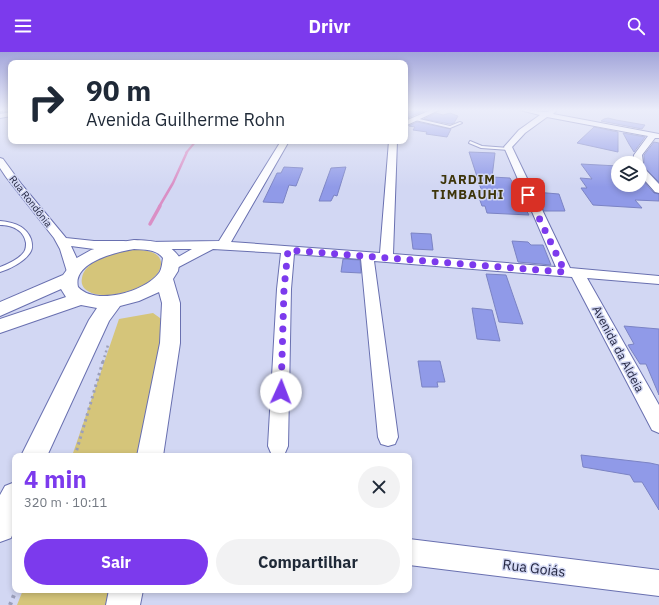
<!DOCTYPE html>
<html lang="pt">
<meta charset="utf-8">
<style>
body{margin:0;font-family:"IBM Plex Sans",sans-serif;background:#f2f2f3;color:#1f2937;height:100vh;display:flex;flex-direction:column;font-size:15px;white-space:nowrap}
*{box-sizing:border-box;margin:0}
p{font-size:13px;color:#747a83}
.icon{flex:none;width:22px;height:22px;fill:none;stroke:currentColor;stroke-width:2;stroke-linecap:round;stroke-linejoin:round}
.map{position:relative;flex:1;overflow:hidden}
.side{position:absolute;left:12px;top:401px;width:400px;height:140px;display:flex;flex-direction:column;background:#fff;border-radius:8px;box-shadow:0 2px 6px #0003}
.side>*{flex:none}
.guide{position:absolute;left:8px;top:8px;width:400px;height:84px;border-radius:8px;box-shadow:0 2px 6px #0003;background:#fff;color:#1f2937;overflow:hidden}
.controls{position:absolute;left:611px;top:104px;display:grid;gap:8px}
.controls a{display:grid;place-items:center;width:36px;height:36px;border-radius:50%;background:#fff;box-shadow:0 2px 6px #0003;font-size:20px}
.pin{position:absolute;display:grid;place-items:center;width:34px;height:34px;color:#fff;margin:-17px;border-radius:8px;box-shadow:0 2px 6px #0006}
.me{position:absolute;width:44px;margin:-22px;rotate:2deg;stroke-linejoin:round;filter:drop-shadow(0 0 3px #0008)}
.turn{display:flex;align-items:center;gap:14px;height:84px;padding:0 12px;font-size:18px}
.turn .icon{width:52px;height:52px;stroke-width:2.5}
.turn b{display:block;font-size:28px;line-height:34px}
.round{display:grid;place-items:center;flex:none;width:42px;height:42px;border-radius:21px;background:#f2f2f3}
.headline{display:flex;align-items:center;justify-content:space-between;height:68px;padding:0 12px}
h1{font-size:24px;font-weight:700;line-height:30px;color:#7c3aed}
.button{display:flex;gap:8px;margin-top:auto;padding:8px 12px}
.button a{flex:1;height:46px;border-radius:24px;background:#7c3aed;color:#fff;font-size:16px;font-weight:700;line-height:46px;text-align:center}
.button a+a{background:#f2f2f3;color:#1f2937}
header{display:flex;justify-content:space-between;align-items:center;height:52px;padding:0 12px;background:#7c3aed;color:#fff;font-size:18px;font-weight:700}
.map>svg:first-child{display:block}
.green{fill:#d5c57a}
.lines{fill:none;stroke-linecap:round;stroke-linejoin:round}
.stream-far2{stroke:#da8fc5;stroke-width:2}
.stream-far1{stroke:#da8fc5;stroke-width:2.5}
.stream{stroke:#da8fc5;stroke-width:3.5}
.building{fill:#909ae8;stroke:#7b83c4}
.service-casing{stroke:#6970b0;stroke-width:2}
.minor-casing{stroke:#6970b0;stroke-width:2}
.tertiary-casing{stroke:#6970b0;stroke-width:2}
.path-far2{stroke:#9b9fba;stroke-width:2.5;stroke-dasharray:2 3;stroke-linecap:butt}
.path-far1{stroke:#9b9fba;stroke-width:3;stroke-dasharray:2.5 3.5;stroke-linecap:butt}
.path{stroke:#9b9fba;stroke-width:4;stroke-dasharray:3 4.5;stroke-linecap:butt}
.service{fill:#fff;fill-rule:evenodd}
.minor{fill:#fff;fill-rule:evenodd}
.tertiary{fill:#fff;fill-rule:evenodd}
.rail{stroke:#3b3e58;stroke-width:1.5;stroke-dasharray:3 1.5;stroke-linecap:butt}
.route{stroke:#7c3aed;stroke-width:7;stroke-dasharray:0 12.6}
.labels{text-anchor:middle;stroke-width:3;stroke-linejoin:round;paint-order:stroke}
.far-street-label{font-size:10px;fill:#20233d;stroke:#d2d7f3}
.street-label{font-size:12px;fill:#20233d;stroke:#d2d7f3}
.far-district-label{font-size:13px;font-weight:bold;letter-spacing:1px;fill:#3e350a;stroke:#d2d7f3}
.near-street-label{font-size:14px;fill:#20233d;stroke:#d2d7f3}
</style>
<header><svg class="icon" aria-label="menu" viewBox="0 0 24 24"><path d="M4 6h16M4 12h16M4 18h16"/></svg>Drivr<svg class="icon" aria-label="search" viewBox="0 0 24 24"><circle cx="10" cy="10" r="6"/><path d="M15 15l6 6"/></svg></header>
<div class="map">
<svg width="659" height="553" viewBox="0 0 659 553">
<rect width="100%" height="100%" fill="#d2d7f3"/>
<path class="green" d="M 133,198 C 142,198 159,198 161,210 C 162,219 154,226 148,230 C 134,240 100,250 85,237 C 82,234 81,230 82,226 C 85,207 117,200 133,198 Z
M 153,261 L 167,271 L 145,404 L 72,404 L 119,267 Z
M 23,538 L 121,538 L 117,553 L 17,553 Z"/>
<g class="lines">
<path class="stream-far2" d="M 186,101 L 196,89"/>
<path class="stream-far1" d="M 159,155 L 173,131 L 187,100"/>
<path class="stream" d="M 150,172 L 160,154"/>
</g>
<path class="building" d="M 405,58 L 411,59 L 414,58 L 426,58 L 405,67 Z
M 436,61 L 443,63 L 450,61 L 458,64 L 454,71 L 450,72 L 424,67 Z
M 608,66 L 616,68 L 645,73 L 642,77 L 601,69 L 604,67 Z
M 417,70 L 450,77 L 451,77 L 447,85 L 426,82 L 427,80 L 413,78 L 415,75 L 409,74 Z
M 594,75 L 618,80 L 618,100 L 577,91 Z
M 623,81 L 645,85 L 634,100 L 629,92 Z
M 654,90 L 659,91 L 659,130 L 642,113 L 644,111 L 644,103 Z
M 469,100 L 495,101 L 492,125 L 510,126 L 517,139 L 522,140 L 530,158 L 526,158 L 529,163 L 487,161 L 485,154 L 482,154 L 477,140 L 482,140 Z
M 581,112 L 618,114 L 618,133 L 640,133 L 640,130 L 644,130 L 654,141 L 659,142 L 659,149 L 635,148 L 642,156 L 593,153 L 581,136 L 587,136 L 580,126 L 592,127 Z
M 284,115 L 303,116 L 296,134 L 289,133 L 283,151 L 263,150 L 277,121 L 281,121 Z
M 346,115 L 337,144 L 334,143 L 331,149 L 319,149 L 331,116 Z
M 535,140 L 559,142 L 565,159 L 544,159 Z
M 411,181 L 431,182 L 433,198 L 413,197 Z
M 512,189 L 528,190 L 531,193 L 543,193 L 551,213 L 518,210 Z
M 343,207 L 360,208 L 361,221 L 341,220 Z
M 486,222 L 506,223 L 523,272 L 499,270 Z
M 472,256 L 492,258 L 500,289 L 477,287 Z
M 624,274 L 659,277 L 659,343 L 646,312 L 640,312 L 628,293 L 634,292 Z
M 418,309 L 440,309 L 445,330 L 437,330 L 438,335 L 422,335 Z
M 581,403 L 650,411 L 659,413 L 659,458 L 642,430 L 634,430 L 630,423 L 583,415 Z"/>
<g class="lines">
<defs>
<path id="service" d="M 415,66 L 450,74 L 460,70 L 462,71 L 450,76 L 415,68 Z
M 470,89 L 482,94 L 509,96 L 511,97 L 509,98 L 481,96 L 469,91 Z
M 0,169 C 13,170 26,174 31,187 C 32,191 33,195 31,199 C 26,209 10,217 0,220 L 0,215 C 8,212 19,207 24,200 C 26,197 26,194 26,191 C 24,178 12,173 0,173 Z"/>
<path id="minor" d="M 431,58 L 439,58 L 405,74 L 405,69 Z
M 520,58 C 528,57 535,60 544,60 C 548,60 552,58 557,58 L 553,62 L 659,82 L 659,86 L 655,86 L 642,103 L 643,111 L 640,113 L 640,111 L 633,111 L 634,103 L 648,84 L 547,65 L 525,81 L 512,95 L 570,216 L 659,224 L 659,232 L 587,226 L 659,353 L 659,381 L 652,378 L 572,225 L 374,209 L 398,385 L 395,392 L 388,394 L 381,392 L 378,385 L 361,207 L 294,202 L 291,237 L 288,394 L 285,401 L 278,404 L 271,401 L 268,394 L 277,237 L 281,201 L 213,197 L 171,219 L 166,218 L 164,215 L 166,212 L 192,197 L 152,197 L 148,196 L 146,193 L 148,190 L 219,189 L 281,89 L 289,89 L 231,190 L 380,201 L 389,89 L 397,89 L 393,202 L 556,215 L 504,95 L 519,78 L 540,63 Z
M 11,60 L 11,64 L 0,66 L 0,62 Z
M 0,106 L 3,107 L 22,133 L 66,186 L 94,189 L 124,189 L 128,190 L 130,193 L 128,196 L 124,197 L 94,197 L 71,194 L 78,209 L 80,220 L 78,223 L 73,224 L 68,223 L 60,197 L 54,186 L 6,125 L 0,116 Z
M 640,114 L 643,115 L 659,132 L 659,141 L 655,140 L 640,123 Z
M 409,487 L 659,518 L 659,544 L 409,513 Z"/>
<path id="tertiary" d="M 134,188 C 154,189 168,189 180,206 L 178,219 L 173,227 L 180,251 L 180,291 L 163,404 L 137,404 L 160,291 L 162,251 L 159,240 L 139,249 L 120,254 L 109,269 L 47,404 L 21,404 L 89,268 L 97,256 L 81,253 L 0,281 L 0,267 L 66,245 L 61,237 L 0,264 L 0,250 L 63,223 L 75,207 L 91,198 L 115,191 ZM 134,197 C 146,198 156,197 163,206 C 162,211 162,217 159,221 C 145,240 95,254 78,235 C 72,210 117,200 134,197 Z
M 15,430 L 15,476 L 11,486 L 0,490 L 0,443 L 5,434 Z
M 109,538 L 143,538 L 140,553 L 106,553 Z"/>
</defs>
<use href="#service" class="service-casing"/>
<use href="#minor" class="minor-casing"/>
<use href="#tertiary" class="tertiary-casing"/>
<path class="path-far2" d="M 103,310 L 108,293"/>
<path class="path-far1" d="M 75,404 L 103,309"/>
<path class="path" d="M 10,553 L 16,538"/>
<use href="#service" class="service"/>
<use href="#minor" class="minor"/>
<use href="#tertiary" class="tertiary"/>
<path class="rail" d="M 0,60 L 11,58"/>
</g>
<linearGradient id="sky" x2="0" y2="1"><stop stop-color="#a2a5da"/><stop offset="0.43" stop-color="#ebedfa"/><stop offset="1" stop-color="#ebedfa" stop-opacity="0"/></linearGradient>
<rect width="659" height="135" fill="url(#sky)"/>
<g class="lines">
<path class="route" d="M 281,340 L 284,237 L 288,198 L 565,220 L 528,143"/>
</g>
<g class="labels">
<g class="far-street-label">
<text transform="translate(31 149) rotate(52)" y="4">Rua Rondônia</text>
</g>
<g class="street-label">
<text transform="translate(618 297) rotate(62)" y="4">Avenida da Aldeia</text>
</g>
<g class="far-district-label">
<text x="468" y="132">JARDIM<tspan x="468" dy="15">TIMBAUHI</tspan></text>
</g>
<g class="near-street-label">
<text transform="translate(534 516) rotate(7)" y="5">Rua Goiás</text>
</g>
</g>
</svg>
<div class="controls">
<a><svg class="icon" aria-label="layers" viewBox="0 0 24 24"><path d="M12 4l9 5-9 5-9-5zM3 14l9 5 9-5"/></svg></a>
</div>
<div class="pin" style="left:528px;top:143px;background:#d93025"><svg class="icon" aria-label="arrive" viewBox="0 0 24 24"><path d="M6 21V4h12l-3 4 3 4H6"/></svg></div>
<svg class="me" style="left:281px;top:340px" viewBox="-20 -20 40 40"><circle r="19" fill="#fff"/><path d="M0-13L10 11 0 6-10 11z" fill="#7c3aed"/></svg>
<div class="guide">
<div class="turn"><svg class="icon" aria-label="right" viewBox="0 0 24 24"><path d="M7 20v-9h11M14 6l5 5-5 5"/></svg><div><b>90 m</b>Avenida Guilherme Rohn</div></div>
</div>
<section class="side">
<div class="headline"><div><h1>4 min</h1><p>320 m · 10:11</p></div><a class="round"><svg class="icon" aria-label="close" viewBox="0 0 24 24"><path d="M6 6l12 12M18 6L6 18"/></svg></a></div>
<div class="button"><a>Sair</a><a>Compartilhar</a></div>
</section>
</div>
